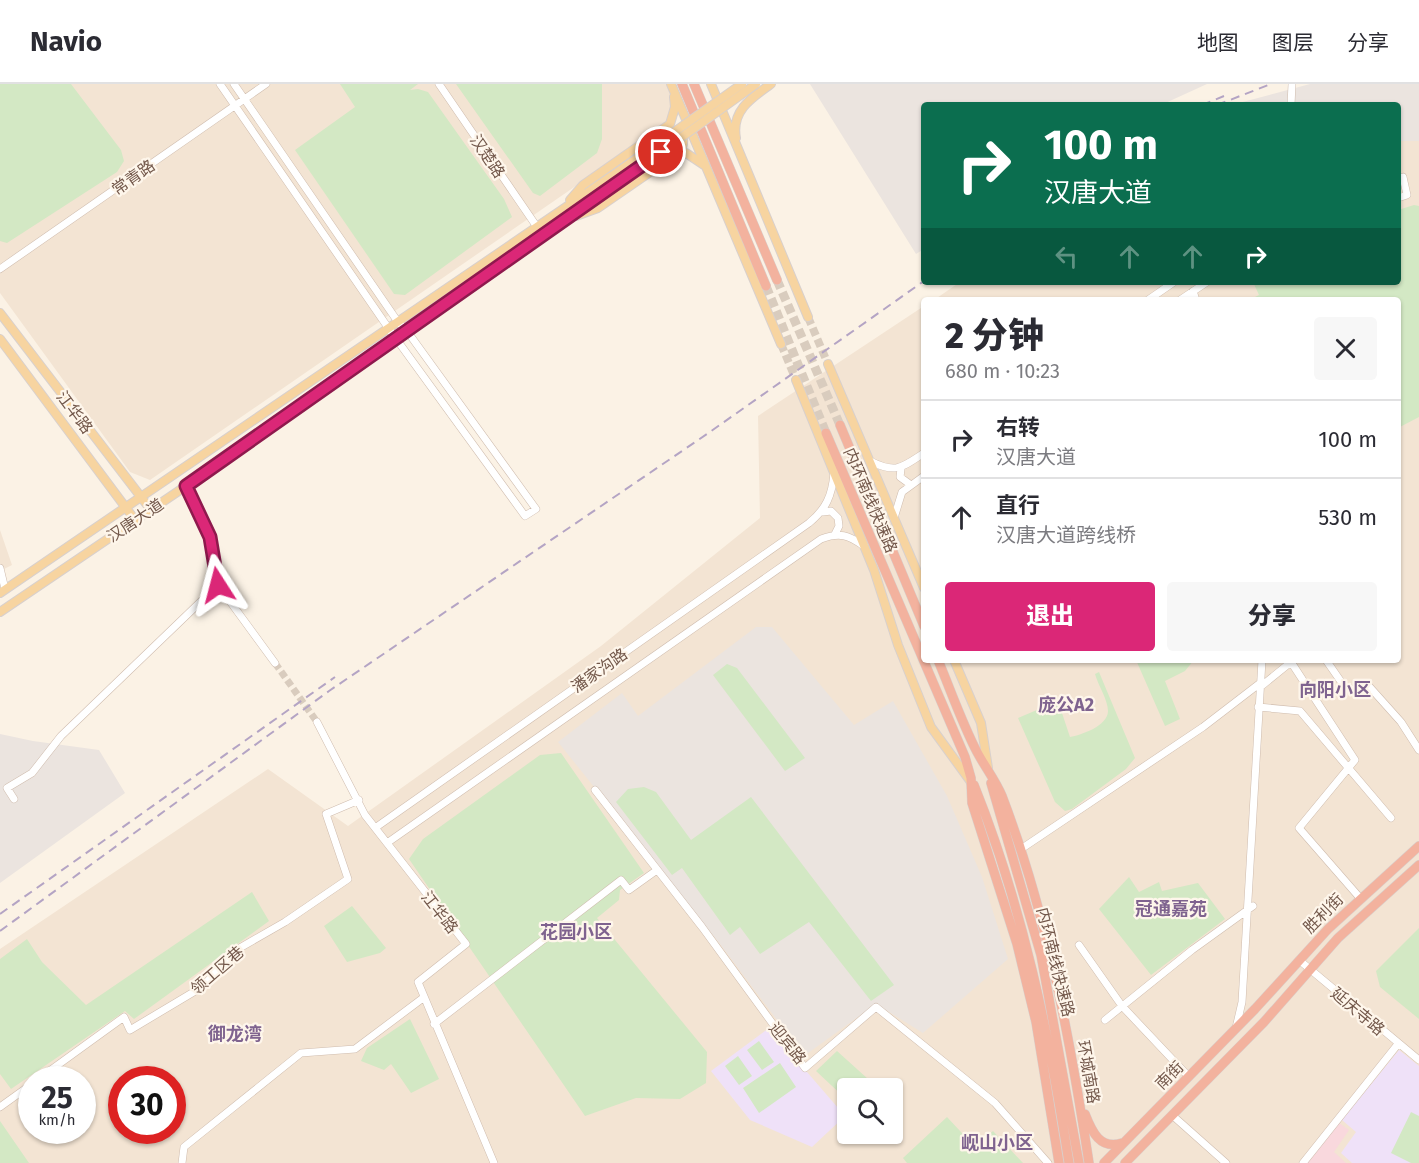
<!DOCTYPE html>
<html lang="zh">
<meta charset="utf-8">
<style>
body{margin:0;font-family:"Fira Sans","Noto Sans SC",sans-serif;background:#f7f7f7;color:#2b2b33;height:100vh;display:flex;flex-direction:column;font-size:22px;white-space:nowrap}
*{box-sizing:border-box;margin:0}
p{font-size:20px;color:#7c7c81}
.icon{flex:none;width:33px;height:33px;fill:none;stroke:currentColor;stroke-width:2;stroke-linecap:round;stroke-linejoin:round}
.map{position:relative;flex:1;overflow:hidden}
.details{position:absolute;left:921px;top:213px;width:480px;height:366px;display:flex;flex-direction:column;background:#fff;border-radius:6px;box-shadow:0 2px 4px #0004}
.details>*{flex:none}
.top-card{position:absolute;left:921px;top:18px;width:480px;height:183px;border-radius:6px;box-shadow:0 2px 4px #0004;background:#0b6e4f;color:#fff;overflow:hidden}
.buttons{position:absolute;left:837px;top:994px;display:grid;gap:12px}
.buttons a{display:grid;place-items:center;width:66px;height:66px;border-radius:6px;background:#fff;box-shadow:0 2px 4px #0004;font-size:30px}
.speed{position:absolute;left:18px;top:982px;display:flex;gap:12px;font-size:30px;font-weight:700;text-align:center}
.speed>*{display:grid;place-content:center;width:78px;height:78px;border-radius:50%;background:#fff;box-shadow:0 2px 4px #0004;line-height:1}
.speed small{font-size:15px;font-weight:400}
.speed .limit{border:9px solid #d22;background:#fff;color:#111}
.pin{position:absolute;display:grid;place-items:center;width:51px;height:51px;color:#fff;margin:-26px;border:3px solid #fff;border-radius:50%;box-shadow:0 2px 6px #0007}
.me{position:absolute;width:66px;margin:-33px;rotate:351deg;stroke-linejoin:round;filter:drop-shadow(0 0 4px #0008)}
.turn{display:flex;align-items:center;gap:21px;height:126px;padding:0 24px;font-size:27px}
.turn .icon{width:78px;height:78px;stroke-width:2.5}
.turn b{display:block;font-size:42px;line-height:51px}
.lanes{display:flex;align-items:center;height:57px;padding:0 24px;background:#0003;justify-content:center;gap:30px;direction:ltr}
.lanes .off{opacity:.35}
.round{display:grid;place-items:center;flex:none;width:63px;height:63px;border-radius:6px;background:#f7f7f7}
.headline{display:flex;align-items:center;justify-content:space-between;height:102px;padding:0 24px}
h1{font-size:36px;font-weight:800;line-height:45px}
.primary-button{display:flex;gap:12px;margin-top:auto;padding:12px 24px}
.primary-button a{flex:1;height:69px;border-radius:6px;background:#db2777;color:#fff;font-size:24px;font-weight:800;line-height:69px;text-align:center}
.primary-button a+a{background:#f7f7f7;color:#2b2b33}
ul{padding:0;list-style:none}
li{display:flex;align-items:center;gap:18px;height:78px;padding:0 24px;border-top:2px solid #e1e1e2}
li div{flex:1}
li b{display:block;font-size:22px}
li em{font-style:normal}
header{display:flex;align-items:center;gap:36px;box-sizing:border-box;height:84px;padding:0 30px;background:#fff;border-bottom:2px solid #e1e1e2}
header strong{font-size:28px}
nav{display:flex;gap:33px;margin-inline-start:auto;font-size:21px}
.map>svg:first-child{display:block}
.residential{fill:#f3e4d3;fill-rule:evenodd}
.industrial{fill:#ebe4df}
.education{fill:#efe1f8}
.medical{fill:#f9d8dd}
.green{fill:#d3e8c4}
.lines{fill:none;stroke-linecap:round;stroke-linejoin:round}
.minor-tunnel{stroke:#d9ccbe;stroke-width:7;stroke-dasharray:7 3.5;stroke-linecap:butt}
.major-tunnel{stroke:#d9ccbe;stroke-width:8;stroke-dasharray:8 4;stroke-linecap:butt}
.highway-tunnel{stroke:#d9ccbe;stroke-width:9;stroke-dasharray:9 4.5;stroke-linecap:butt}
.minor-casing{stroke:#cfbcae;stroke-width:8}
.major-casing{stroke:#d8d0cd;stroke-width:10}
.highway-casing{stroke:#d8d0cd;stroke-width:10}
.minor{stroke:#fff;stroke-width:7}
.major{stroke:#f7d4a0;stroke-width:8}
.highway{stroke:#f3b29e;stroke-width:9}
.rail{stroke:#b4a4c4;stroke-width:2;stroke-dasharray:9 6;stroke-linecap:butt}
.major-bridge-casing{stroke:#d8d0cd;stroke-width:10;stroke-linecap:butt}
.major-bridge{stroke:#f7d4a0;stroke-width:8}
.route-casing{stroke:#8e194d;stroke-width:15}
.route{stroke:#db2777;stroke-width:10}
.labels{text-anchor:middle;stroke-width:4.5;stroke-linejoin:round;paint-order:stroke}
.street-label{font-size:16px;fill:#73584b;stroke:#fef6eb}
.neighbourhood-label{font-size:18px;font-weight:bold;fill:#7f638f;stroke:#fef6eb}
</style>
<header>
<strong>Navio</strong>
<nav><a>地图</a><a>图层</a><a>分享</a></nav>
</header>
<div class="map">
<svg width="1419" height="1079" viewBox="0 0 1419 1079">
<rect width="100%" height="100%" fill="#fbf2e5"/>
<path class="residential" d="M 0,0 L 671,0 L 683,28 L 150,396 L 130,388 L 0,209 Z
M 1398,57 L 1419,57 L 1419,1079 L 0,1079 L 0,865 L 268,685 L 348,742 L 601,562 L 760,434 L 758,332 L 924,222 L 924,576 L 1398,576 L 1398,216 L 934,216 L 960,198 L 1398,198 ZM 32,996 L 82,996 L 82,1047 L 32,1047 ZM 122,996 L 172,996 L 172,1047 L 122,1047 ZM 848,1005 L 892,1005 L 892,1050 L 848,1050 Z
M 0,446 L 12,481 L 0,487 Z"/>
<path class="industrial" d="M 810,0 L 1207,0 L 1161,21 L 924,21 L 924,165 L 916,170 Z
M 1310,0 L 1419,0 L 1419,57 L 1398,57 L 1398,21 L 1239,19 Z
M 756,543 L 772,543 L 854,641 L 893,617 L 947,712 L 982,793 L 1008,875 L 923,949 L 876,920 L 804,972 L 720,860 L 558,658 L 622,609 L 638,632 Z
M 0,650 L 33,657 L 99,666 L 125,709 L 0,799 Z"/>
<path class="education" d="M 769,944 L 845,1032 L 812,1063 L 750,1036 L 711,987 Z
M 1399,966 L 1419,982 L 1419,1079 L 1352,1079 L 1341,1069 L 1356,1048 L 1342,1036 Z"/>
<path class="medical" d="M 1338,1038 L 1349,1046 L 1334,1068 L 1346,1079 L 1305,1079 Z"/>
<path class="green" d="M 0,0 L 71,0 L 121,66 L 124,77 L 117,88 L 7,159 L 0,157 Z
M 340,0 L 418,0 L 410,6 L 418,5 L 428,8 L 504,115 L 512,133 L 405,211 L 394,210 L 295,66 L 355,23 Z
M 456,0 L 602,0 L 602,55 L 597,69 L 540,112 L 533,109 Z
M 1414,121 L 1419,122 L 1419,333 L 1398,344 L 1398,216 L 1249,216 L 1259,211 L 1253,198 L 1398,198 L 1398,126 Z
M 1136,576 L 1194,576 L 1185,587 L 1165,597 L 1180,635 L 1165,642 Z
M 727,580 L 737,584 L 805,674 L 785,687 L 713,591 Z
M 1099,588 L 1135,674 L 1126,685 L 1072,725 L 1065,727 L 1055,718 L 1018,634 L 1058,617 L 1070,653 C 1081,651 1108,642 1108,627 C 1108,616 1098,601 1095,590 Z
M 561,669 L 644,789 L 620,806 L 619,816 L 597,834 L 707,968 L 706,999 L 680,1015 L 636,1014 L 585,1032 L 409,775 L 423,755 L 540,671 Z
M 644,703 L 656,708 L 691,756 L 751,713 L 894,901 L 871,917 L 809,838 L 760,870 L 740,843 L 730,851 L 682,784 L 672,791 L 616,718 L 628,705 Z
M 1129,793 L 1139,808 L 1159,798 L 1162,807 L 1198,799 L 1225,835 L 1151,891 L 1099,825 Z
M 252,808 L 269,837 L 134,935 L 125,927 L 11,1005 L 0,990 L 0,875 L 27,855 L 42,878 L 86,921 Z
M 352,822 L 386,864 L 380,869 L 347,878 L 324,842 Z
M 1419,844 L 1419,935 L 1380,903 L 1376,887 Z
M 410,935 L 439,995 L 411,1009 L 391,980 L 384,986 L 361,977 L 367,964 Z
M 759,957 L 774,978 L 762,986 L 747,966 Z
M 837,967 L 868,995 L 859,1005 L 848,1005 L 847,1016 L 816,987 Z
M 738,972 L 752,992 L 739,1001 L 725,982 Z
M 780,979 L 796,1003 L 759,1029 L 743,1004 Z
M 1411,1028 L 1419,1032 L 1419,1079 L 1411,1079 L 1391,1069 Z
M 947,1033 L 975,1063 L 993,1047 L 1023,1079 L 907,1079 L 903,1074 Z
M 0,1037 L 29,1079 L 0,1079 Z"/>
<g class="lines">
<path class="minor-tunnel" d="M 275,579 L 317,638"/>
<path class="major-tunnel" d="M 808,233 L 828,280
M 781,260 L 796,296"/>
<path class="highway-tunnel" d="M 777,196 L 840,341
M 766,202 L 826,349"/>
<defs>
<path id="minor" d="M 220,0 L 389,245 L 525,432 L 536,425 L 407,247 L 398,238 L 234,0
M 439,0 L 537,143
M 1291,21 L 1292,0
M 1398,95 L 1403,93 L 1407,111 L 1398,114
M 0,185 L 266,0
M 1193,207 L 1196,216
M 1148,216 L 1174,198
M 1180,216 L 1207,198
M 870,377 C 896,390 901,384 924,369
M 901,385 L 900,393 L 911,401
M 186,402 L 210,453 L 218,501 L 275,579
M 823,428 L 831,427 L 838,434 L 839,442 L 835,450
M 894,434 L 902,408 L 924,392
M 0,484 L 5,505
M 1326,576 L 1344,602 L 1357,607 L 1367,600 L 1401,638 L 1419,666
M 1259,604 L 1291,578 L 1355,676 L 1299,744 L 1360,814
M 1258,623 L 1300,627 L 1391,734
M 317,638 L 365,731 L 466,860 L 418,898 L 494,1079
M 595,706 L 702,843 L 805,984 L 876,923 L 995,1019 L 1048,1079
M 14,715 L 7,704 L 32,689 L 61,652 L 218,501
M 375,744 L 809,439 C 826,425 832,412 834,389
M 387,759 L 821,455 C 840,448 848,451 864,462
M 1021,765 L 1203,643 L 1259,600
M 1079,861 L 1122,922 L 1189,993
M 1299,876 L 1419,976
M 1105,936 L 1192,866 L 1253,822
M 434,940 L 621,796 L 629,806 L 657,786
M 1236,944 L 1242,918 L 1262,576
M 37,996 L 124,933 L 130,946 L 202,903 L 238,865 L 285,838 L 348,795 L 326,730 L 359,716
M 0,1023 L 32,1000
M 1172,1031 L 1226,1079
M 182,1079 L 184,1063 L 301,969 L 355,965 L 423,914
M 1303,1079 L 1398,960"/>
<path id="major" d="M 671,0 L 781,260
M 711,0 L 808,233
M 736,54 C 731,27 751,14 771,0
M 675,71 C 683,65 684,61 683,51 L 679,48
M 570,116 L 583,101 L 670,40 L 675,23 L 674,13
M 576,132 L 598,124 L 675,71 L 686,69 L 704,81
M 0,229 L 151,426
M 0,255 L 135,436
M 828,280 L 924,504
M 796,296 L 874,486 L 898,561 L 931,643 L 971,698
M 0,509 L 619,87
M 0,528 L 186,402 L 623,95
M 954,576 L 981,639 L 988,684"/>
<path id="highway" d="M 682,0 L 766,202
M 694,0 L 777,196
M 840,341 L 924,542
M 826,349 L 965,673 L 971,694 L 972,719 L 1017,860 L 1036,938 L 1059,1079
M 938,576 C 951,607 962,639 977,668 C 985,683 996,697 1002,712 C 1047,830 1070,954 1089,1079
M 991,699 L 1041,871 L 1079,1079
M 974,701 C 1023,823 1049,950 1069,1079
M 1085,1030 C 1092,1048 1100,1066 1122,1059
M 1104,1079 L 1255,925 L 1328,845 L 1419,762
M 1125,1079 L 1264,938 L 1338,854 L 1419,781"/>
</defs>
<use href="#minor" class="minor-casing"/>
<use href="#major" class="major-casing"/>
<use href="#highway" class="highway-casing"/>
<use href="#minor" class="minor"/>
<use href="#major" class="major"/>
<use href="#highway" class="highway"/>
<path class="rail" d="M 1202,21 L 1224,12
M 1217,21 L 1271,0
M 0,830 L 335,593
M 0,847 L 329,607 L 707,350 L 924,197"/>
<defs>
<path id="major-bridge" d="M 619,87 L 742,0
M 623,95 L 756,0"/>
</defs>
<use href="#major-bridge" class="major-bridge-casing"/>
<use href="#major-bridge" class="major-bridge"/>
</g>
<g class="lines">
<defs>
<path id="route" d="M 218,501 L 210,453 L 186,402 L 661,68"/>
</defs>
<use href="#route" class="route-casing"/>
<use href="#route" class="route"/>
</g>
<g class="labels">
<g class="street-label">
<text transform="translate(488 72) rotate(56)" y="6">汉楚路</text>
<text transform="translate(133 93) rotate(-35)" y="6">常青路</text>
<text transform="translate(75 328) rotate(53)" y="6">江华路</text>
<text transform="translate(871 416) rotate(67)" y="6">内环南线快速路</text>
<text transform="translate(135 436) rotate(-34)" y="6">汉唐大道</text>
<text transform="translate(599 586) rotate(-35)" y="6">潘家沟路</text>
<text transform="translate(440 828) rotate(52)" y="6">江华路</text>
<text transform="translate(1323 829) rotate(-45)" y="6">胜利街</text>
<text transform="translate(1056 878) rotate(76)" y="6">内环南线快速路</text>
<text transform="translate(217 886) rotate(-41)" y="6">领工区巷</text>
<text transform="translate(1358 927) rotate(40)" y="6">延庆寺路</text>
<text transform="translate(788 959) rotate(51)" y="6">迎宾路</text>
<text transform="translate(1089 988) rotate(80)" y="6">环城南路</text>
<text transform="translate(1169 991) rotate(-45)" y="6">南街</text>
</g>
<g class="neighbourhood-label">
<text x="1335" y="612">向阳小区</text>
<text x="1066" y="627">庞公A2</text>
<text x="1171" y="831">冠通嘉苑</text>
<text x="576" y="854">花园小区</text>
<text x="235" y="956">御龙湾</text>
<text x="997" y="1065">岘山小区</text>
</g>
</g>
</svg>
<div class="buttons">
<a><svg class="icon" aria-label="search" viewBox="0 0 24 24"><circle cx="10" cy="10" r="6"/><path d="M15 15l6 6"/></svg></a>
</div>
<div class="speed"><div>25<small>km/h</small></div><div class="limit">30</div></div>
<div class="pin" style="left:661px;top:68px;background:#d93025"><svg class="icon" aria-label="arrive" viewBox="0 0 24 24"><path d="M6 21V4h12l-3 4 3 4H6"/></svg></div>
<svg class="me" style="left:218px;top:501px" viewBox="-20 -20 40 40"><path d="M0-17L14 15 0 8-14 15z" fill="#db2777" stroke="#fff" stroke-width="4"/></svg>
<div class="top-card">
<div class="turn"><svg class="icon" aria-label="right" viewBox="0 0 24 24"><path d="M7 20v-9h11M14 6l5 5-5 5"/></svg><div><b>100 m</b>汉唐大道</div></div>
<div class="lanes"><svg class="icon off" aria-label="left" viewBox="0 0 24 24"><path d="M17 20v-9H6M10 6l-5 5 5 5"/></svg><svg class="icon off" aria-label="ahead" viewBox="0 0 24 24"><path d="M12 20V5M6 11l6-6 6 6"/></svg><svg class="icon off" aria-label="ahead" viewBox="0 0 24 24"><path d="M12 20V5M6 11l6-6 6 6"/></svg><svg class="icon" aria-label="right" viewBox="0 0 24 24"><path d="M7 20v-9h11M14 6l5 5-5 5"/></svg></div>
</div>
<section class="details">
<div class="headline"><div><h1>2 分钟</h1><p>680 m · 10:23</p></div><a class="round"><svg class="icon" aria-label="close" viewBox="0 0 24 24"><path d="M6 6l12 12M18 6L6 18"/></svg></a></div>
<ul>
<li><svg class="icon" aria-label="right" viewBox="0 0 24 24"><path d="M7 20v-9h11M14 6l5 5-5 5"/></svg><div><b>右转</b><p>汉唐大道</p></div><em>100 m</em></li>
<li><svg class="icon" aria-label="ahead" viewBox="0 0 24 24"><path d="M12 20V5M6 11l6-6 6 6"/></svg><div><b>直行</b><p>汉唐大道跨线桥</p></div><em>530 m</em></li>
</ul>
<div class="primary-button"><a>退出</a><a>分享</a></div>
</section>
</div>
